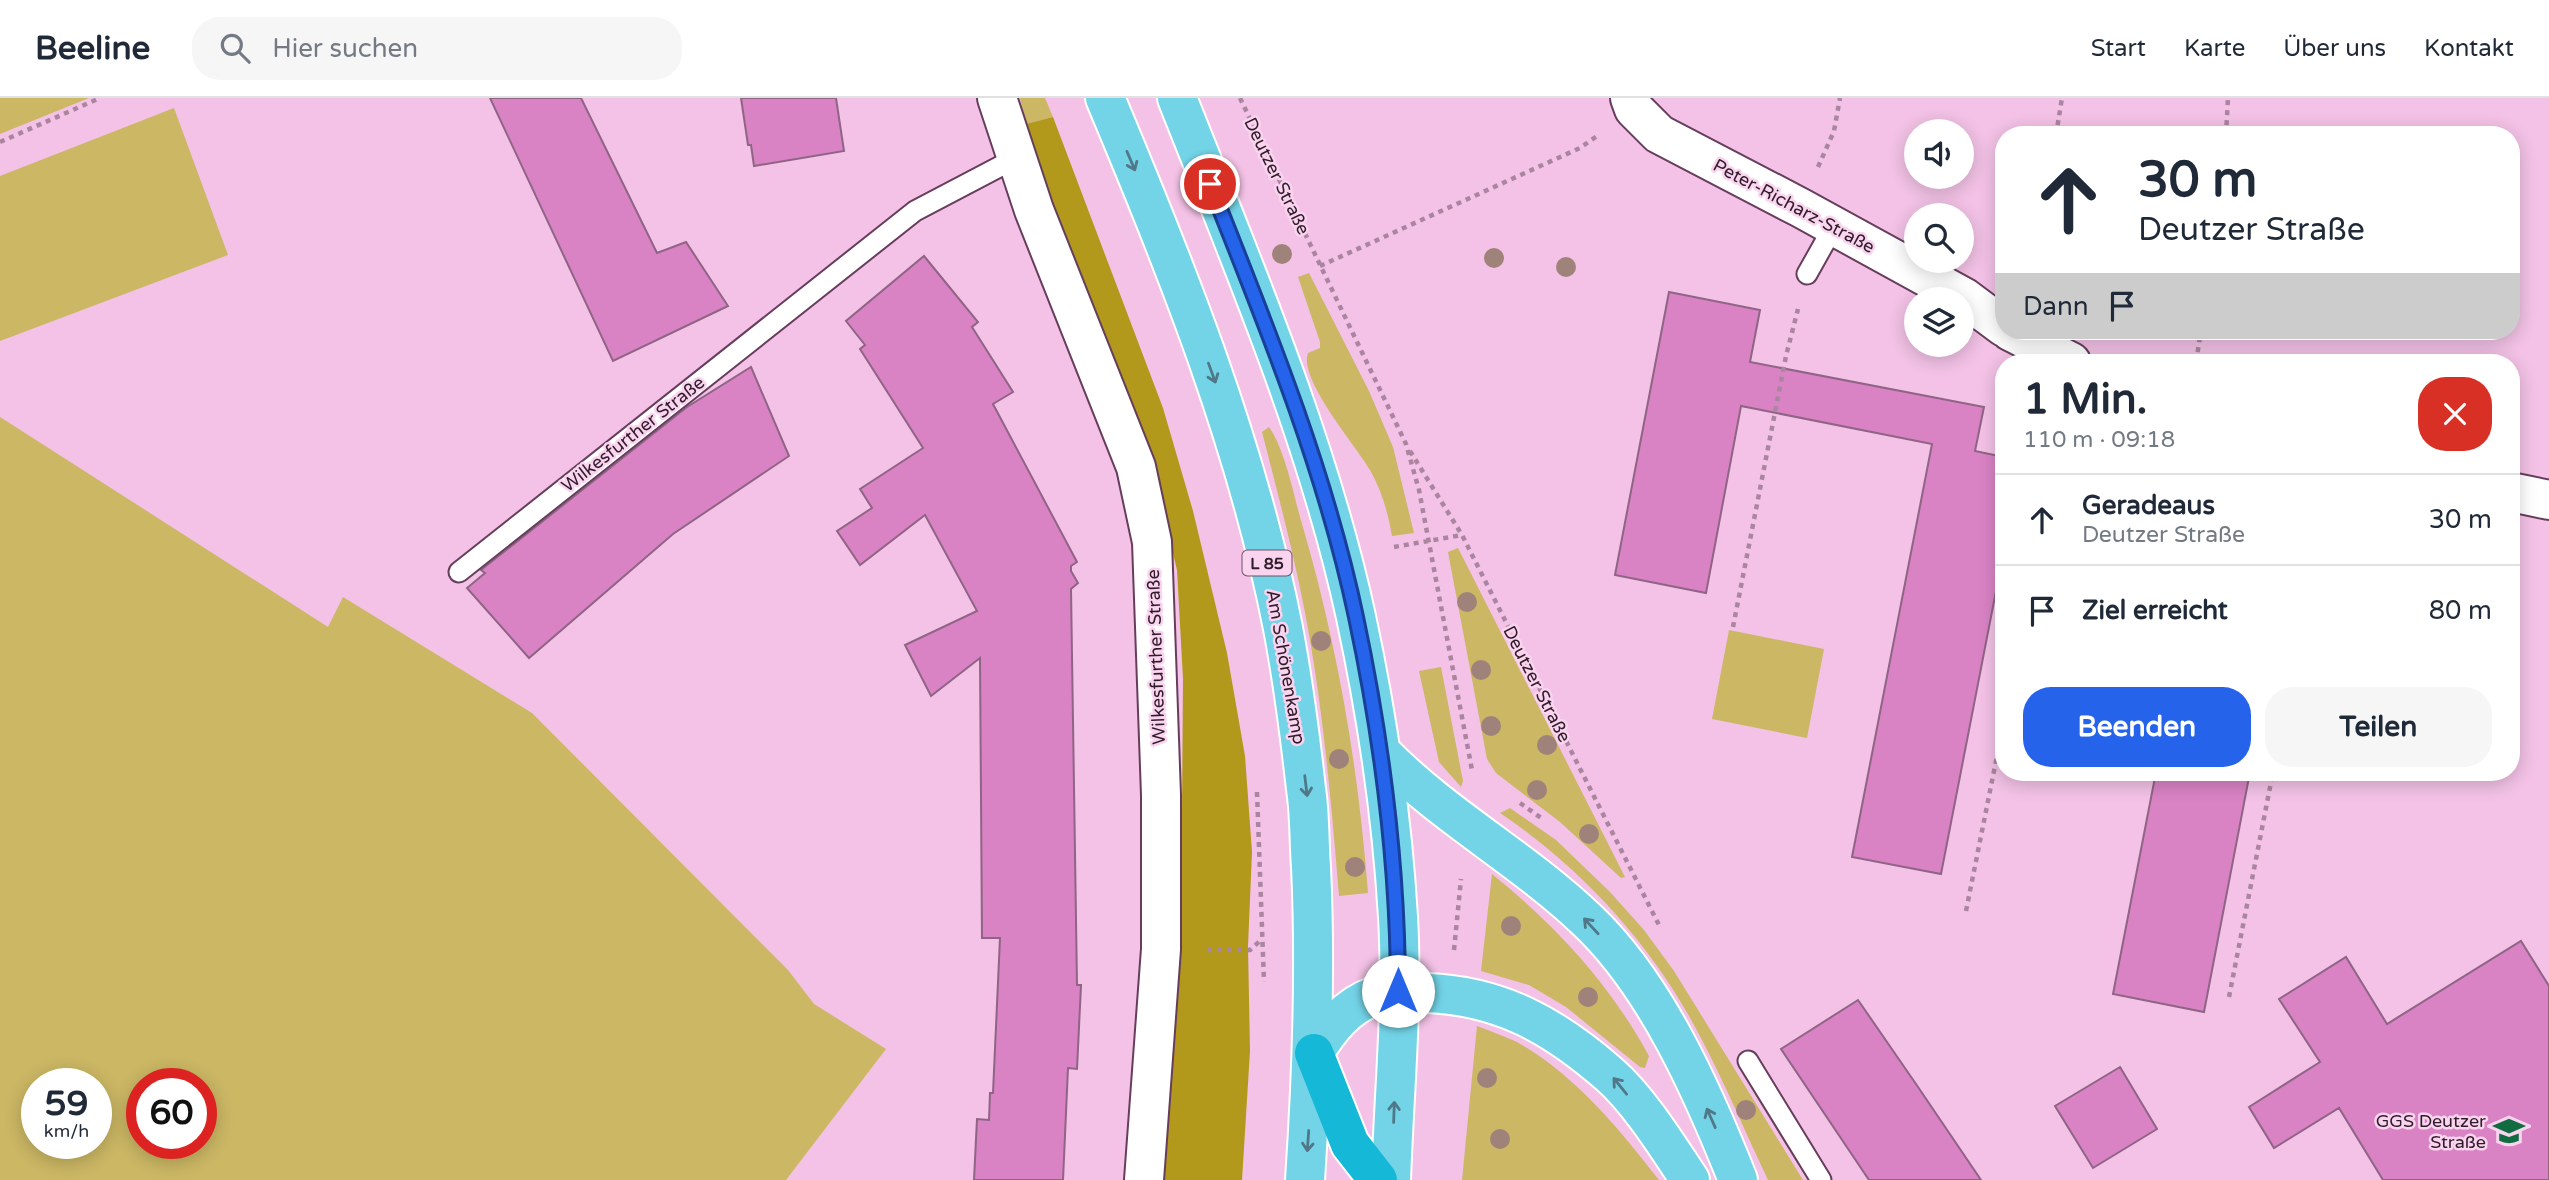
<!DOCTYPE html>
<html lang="de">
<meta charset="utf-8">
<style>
body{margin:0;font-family:"Varela Round",sans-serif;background:#f6f6f7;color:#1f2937;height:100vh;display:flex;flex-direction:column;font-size:26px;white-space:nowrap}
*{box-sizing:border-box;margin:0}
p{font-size:23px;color:#747a83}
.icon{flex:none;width:38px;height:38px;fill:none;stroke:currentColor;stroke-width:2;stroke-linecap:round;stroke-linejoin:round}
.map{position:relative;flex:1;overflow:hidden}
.details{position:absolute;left:1995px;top:256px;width:525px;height:427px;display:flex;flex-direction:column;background:#fff;border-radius:28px;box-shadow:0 4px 18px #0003}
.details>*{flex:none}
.banner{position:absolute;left:1995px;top:28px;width:525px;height:214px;border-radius:28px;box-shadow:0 4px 18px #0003;background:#fff;color:#1f2937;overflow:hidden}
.fabs{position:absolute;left:1904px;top:21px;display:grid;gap:14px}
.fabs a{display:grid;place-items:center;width:70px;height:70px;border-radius:50%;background:#fff;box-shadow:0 4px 18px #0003;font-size:35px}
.speed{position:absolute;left:21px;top:970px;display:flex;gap:14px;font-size:35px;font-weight:700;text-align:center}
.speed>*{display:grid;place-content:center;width:91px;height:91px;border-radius:50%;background:#fff;box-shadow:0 4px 18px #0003;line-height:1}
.speed small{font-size:18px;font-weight:400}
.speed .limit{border:10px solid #d22;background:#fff;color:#111}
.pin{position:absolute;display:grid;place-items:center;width:60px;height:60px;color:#fff;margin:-30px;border:4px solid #fff;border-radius:50%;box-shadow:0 2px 7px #0007}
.me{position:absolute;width:77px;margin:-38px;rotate:0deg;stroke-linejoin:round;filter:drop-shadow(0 0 5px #0008)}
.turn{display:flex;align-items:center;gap:24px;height:147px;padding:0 28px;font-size:32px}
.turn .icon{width:91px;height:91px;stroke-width:2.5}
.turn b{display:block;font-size:49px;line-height:60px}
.then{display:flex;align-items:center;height:66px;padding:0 28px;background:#0003;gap:14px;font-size:26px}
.round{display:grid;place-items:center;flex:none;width:74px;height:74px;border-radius:28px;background:#f6f6f7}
.headline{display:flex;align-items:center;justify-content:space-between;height:119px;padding:0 28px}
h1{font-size:42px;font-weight:700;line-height:52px}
.primary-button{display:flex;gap:14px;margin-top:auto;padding:14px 28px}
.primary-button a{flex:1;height:80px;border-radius:28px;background:#2563eb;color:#fff;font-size:28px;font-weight:700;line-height:80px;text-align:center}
.primary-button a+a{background:#f6f6f7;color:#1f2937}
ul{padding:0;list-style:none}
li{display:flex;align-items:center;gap:21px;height:91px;padding:0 28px;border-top:2px solid #e0e1e3}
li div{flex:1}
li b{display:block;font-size:26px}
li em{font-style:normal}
header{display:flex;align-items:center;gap:42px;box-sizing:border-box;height:98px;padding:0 35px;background:#fff;border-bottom:2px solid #e0e1e3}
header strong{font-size:33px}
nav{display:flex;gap:38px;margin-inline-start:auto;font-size:24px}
.search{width:490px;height:63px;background:#f6f6f7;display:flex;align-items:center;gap:18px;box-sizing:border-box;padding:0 24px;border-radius:28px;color:#747a83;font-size:26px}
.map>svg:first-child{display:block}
.green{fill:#cbb764;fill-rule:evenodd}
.forest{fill:#b2981b}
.building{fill:#d983c5;stroke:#8f6484;stroke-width:2}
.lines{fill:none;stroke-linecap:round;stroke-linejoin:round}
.lane-casing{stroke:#663e5c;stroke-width:23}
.street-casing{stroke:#663e5c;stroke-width:42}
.primary-casing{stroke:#fff;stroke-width:42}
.highway-casing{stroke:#fff;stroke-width:42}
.path{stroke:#aa85a0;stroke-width:4.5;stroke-dasharray:5 5;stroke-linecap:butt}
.lane{stroke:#fff;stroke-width:19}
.street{stroke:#fff;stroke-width:38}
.primary{stroke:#73d4e7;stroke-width:38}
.highway{stroke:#15b8d7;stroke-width:38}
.tree{fill:#9f837a}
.oneway{stroke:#507888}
.route-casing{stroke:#184099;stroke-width:18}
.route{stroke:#2563eb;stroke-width:12}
.labels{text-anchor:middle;stroke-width:5;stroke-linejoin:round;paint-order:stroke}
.shield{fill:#fad3ef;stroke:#6b5364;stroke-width:2}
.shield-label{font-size:16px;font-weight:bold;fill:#2e1c29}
.street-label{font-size:18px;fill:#2e1c29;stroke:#fad3ef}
.poi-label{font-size:18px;fill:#2e1c29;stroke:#fad3ef;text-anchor:end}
</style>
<header>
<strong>Beeline</strong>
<div class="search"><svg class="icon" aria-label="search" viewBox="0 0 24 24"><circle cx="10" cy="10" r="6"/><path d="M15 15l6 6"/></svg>Hier suchen</div>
<nav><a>Start</a><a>Karte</a><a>Über uns</a><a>Kontakt</a></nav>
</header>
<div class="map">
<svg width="2549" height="1082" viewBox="0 0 2549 1082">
<rect width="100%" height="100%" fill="#f3c2e6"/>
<path class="green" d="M 0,0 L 89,0 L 0,36 Z
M 1020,0 L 1045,0 L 1053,19 L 1026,26 Z
M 174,10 L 228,157 L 0,243 L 0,78 Z
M 1309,175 L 1369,293 L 1393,349 L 1414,435 L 1392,438 C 1388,415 1382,393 1370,372 C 1357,349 1298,281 1308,255 L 1320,250 L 1320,244 L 1298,179 Z
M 0,319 L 328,529 L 343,499 L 532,615 L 788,872 L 814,906 L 886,951 L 786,1082 L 0,1082 ZM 37,985 L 96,985 L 96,1045 L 37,1045 ZM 142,985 L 201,985 L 201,1045 L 142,1045 Z
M 1269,329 C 1284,350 1293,393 1300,419 C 1337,544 1358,665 1368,795 L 1339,798 C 1332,714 1325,631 1311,548 C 1299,475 1280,404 1262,334 Z
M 1458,450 L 1625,779 L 1621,780 L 1560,724 L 1496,675 L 1487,661 L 1448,454 Z
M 1729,532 L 1824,551 L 1807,640 L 1712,621 Z
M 1441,569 L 1463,683 L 1461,689 L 1439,664 L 1419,573 Z
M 1510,710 L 1556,742 L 1610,794 L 1644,832 L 1674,873 L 1803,1082 L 1768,1082 C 1742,1027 1719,971 1689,918 C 1644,838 1576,766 1500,715 Z
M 1492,776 C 1555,827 1610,886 1649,958 L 1645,970 L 1640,969 L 1566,909 L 1529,887 L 1481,873 Z
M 1477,928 C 1490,933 1504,938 1517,944 C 1575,977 1619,1031 1659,1082 L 1462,1082 Z"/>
<path class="forest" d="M 1053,19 L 1163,310 L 1193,413 L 1227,555 L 1245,658 L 1252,754 L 1248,848 L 1250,953 L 1242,1082 L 1161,1082 L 1181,845 L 1183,581 L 1177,472 L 1151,366 L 1053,112 L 1026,26 Z"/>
<path class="building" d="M 490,0 L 581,0 L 657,155 L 686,144 L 728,208 L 613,263 Z
M 741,0 L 836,0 L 844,53 L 754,68 L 751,47 L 748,47 Z
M 924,158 L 978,224 L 972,229 L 1013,294 L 993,306 L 1077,464 L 1071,468 L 1071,473 L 1078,485 L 1071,491 L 1077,887 L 1081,887 L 1077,971 L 1068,970 L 1063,1082 L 974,1082 L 977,1021 L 989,1022 L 990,995 L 993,995 L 1000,840 L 982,840 L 980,560 L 931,598 L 905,547 L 977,513 L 925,417 L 860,467 L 837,433 L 872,410 L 860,391 L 923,350 L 860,251 L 865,247 L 846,223 Z
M 1669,194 L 1760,212 L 1750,264 L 1984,309 L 1975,353 L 2004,359 L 2004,452 L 1941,776 L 1852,759 L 1932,346 L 1741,308 L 1706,495 L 1615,477 Z
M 751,269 L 789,358 L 673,436 L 529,560 L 467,490 L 485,475 L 481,472 L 687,309 Z
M 2156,674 L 2250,674 L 2204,914 L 2113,896 Z
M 2521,843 L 2549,888 L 2549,1082 L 2383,1082 L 2339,1010 L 2274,1050 L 2249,1009 L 2320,964 L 2279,901 L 2346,859 L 2387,926 Z
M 1858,902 L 1916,986 L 1981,1082 L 1869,1082 L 1781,951 Z
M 2120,969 L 2157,1031 L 2093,1070 L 2055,1008 Z"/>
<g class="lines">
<defs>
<path id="lane" d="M 1807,176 L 1834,128
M 459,474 L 915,113 L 1016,60
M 1748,963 L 1821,1082"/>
<path id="street" d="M 997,0 L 1034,112 L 1136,369 L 1152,444 L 1161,697 L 1161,851 L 1144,1082
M 1630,0 L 1634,11 L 1659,36 L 1801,110 L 1965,200 L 2004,229
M 2010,233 L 2071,264
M 2511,394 L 2549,402"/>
<path id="primary" d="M 1105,0 C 1177,171 1247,347 1283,530 C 1293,583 1300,637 1306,691 C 1310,716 1309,743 1311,769 C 1316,874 1312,977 1305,1082
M 1177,0 C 1243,167 1318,343 1356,519 C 1377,617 1392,718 1398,819 C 1403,906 1394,995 1391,1082
M 1381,654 C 1443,718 1522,760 1587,822 C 1656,887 1703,994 1738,1082
M 1314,955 C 1329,931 1346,908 1375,898 C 1392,892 1410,894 1428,895 C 1501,898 1554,928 1609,976 C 1639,1002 1668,1049 1690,1082"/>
<path id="highway" d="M 1314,955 L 1350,1046 L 1378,1082"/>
</defs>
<use href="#lane" class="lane-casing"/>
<use href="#street" class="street-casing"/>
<use href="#primary" class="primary-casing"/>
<use href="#highway" class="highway-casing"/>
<path class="path" d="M 1240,0 L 1406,346 L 1419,392 L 1472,672
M 2056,37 L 2062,0
M 2226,37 L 2228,0
M 0,44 L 100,0
M 1818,69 L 1834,33 L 1840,0
M 1320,168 L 1580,50 L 1597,38
M 2196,264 L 2201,233
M 1410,353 L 1462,437 L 1660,829
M 1394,449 L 1462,437
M 1733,529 L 1786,258 L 1798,211
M 1257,694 L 1264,884
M 1520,705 L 1544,722
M 1966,813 L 2004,623
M 1207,852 L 1250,852 L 1261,842
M 1454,852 L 1461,781
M 2229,899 L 2273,674"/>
<use href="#lane" class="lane"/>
<use href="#street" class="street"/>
<use href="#primary" class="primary"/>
<use href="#highway" class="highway"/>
</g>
<g class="tree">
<circle cx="1282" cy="156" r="10"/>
<circle cx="1494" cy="160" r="10"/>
<circle cx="1566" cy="169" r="10"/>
<circle cx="1467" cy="504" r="10"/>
<circle cx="1321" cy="543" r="10"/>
<circle cx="1481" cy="572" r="10"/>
<circle cx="1491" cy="628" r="10"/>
<circle cx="1547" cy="647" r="10"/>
<circle cx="1339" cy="661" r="10"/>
<circle cx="1537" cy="692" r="10"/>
<circle cx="1589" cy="736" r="10"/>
<circle cx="1355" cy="769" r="10"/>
<circle cx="1511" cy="828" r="10"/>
<circle cx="1588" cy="899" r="10"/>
<circle cx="1487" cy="980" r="10"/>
<circle cx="1746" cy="1012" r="10"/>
<circle cx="1500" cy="1041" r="10"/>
</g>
<defs><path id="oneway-shaft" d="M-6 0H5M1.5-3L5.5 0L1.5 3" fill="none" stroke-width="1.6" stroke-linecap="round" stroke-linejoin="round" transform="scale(1.75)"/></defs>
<g class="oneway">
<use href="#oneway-shaft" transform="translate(1131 63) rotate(67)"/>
<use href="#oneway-shaft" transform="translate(1212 275) rotate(70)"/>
<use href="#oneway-shaft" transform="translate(1306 688) rotate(83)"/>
<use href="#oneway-shaft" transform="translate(1591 828) rotate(-133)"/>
<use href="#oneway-shaft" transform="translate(1620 988) rotate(-129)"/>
<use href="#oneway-shaft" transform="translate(1394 1014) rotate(-88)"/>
<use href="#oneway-shaft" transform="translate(1711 1020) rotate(-114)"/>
<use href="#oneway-shaft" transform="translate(1308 1043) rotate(94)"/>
</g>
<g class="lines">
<defs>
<path id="route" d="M 1210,86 C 1266,227 1325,371 1356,519 C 1382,642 1398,767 1398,893"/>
</defs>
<use href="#route" class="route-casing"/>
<use href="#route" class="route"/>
</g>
<defs>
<symbol id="school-bare" viewBox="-9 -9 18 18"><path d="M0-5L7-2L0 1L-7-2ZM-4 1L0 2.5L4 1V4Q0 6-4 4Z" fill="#116d41" stroke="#fad3ef" stroke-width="2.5" paint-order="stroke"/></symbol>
</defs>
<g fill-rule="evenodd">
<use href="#school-bare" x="2487" y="1011" width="44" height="44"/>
</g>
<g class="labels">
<rect class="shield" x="1242.5" y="452.5" width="49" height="25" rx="5"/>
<g class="shield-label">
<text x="1267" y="471">L 85</text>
</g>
<g class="street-label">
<text transform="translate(1277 78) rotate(64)" y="6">Deutzer Straße</text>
<text transform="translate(1794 108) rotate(28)" y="6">Peter-Richarz-Straße</text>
<text transform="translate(633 336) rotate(-38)" y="6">Wilkesfurther Straße</text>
<text transform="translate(1156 559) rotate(-92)" y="6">Wilkesfurther Straße</text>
<text transform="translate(1286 569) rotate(80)" y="6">Am Schönenkamp</text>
<text transform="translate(1537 586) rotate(63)" y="6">Deutzer Straße</text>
</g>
<g class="poi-label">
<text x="2486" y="1029">GGS Deutzer<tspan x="2486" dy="21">Straße</tspan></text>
</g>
</g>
</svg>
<div class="fabs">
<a><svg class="icon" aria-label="sound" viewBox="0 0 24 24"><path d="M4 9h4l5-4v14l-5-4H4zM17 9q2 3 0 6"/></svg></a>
<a><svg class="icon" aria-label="search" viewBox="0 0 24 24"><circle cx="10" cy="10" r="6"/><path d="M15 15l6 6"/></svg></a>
<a><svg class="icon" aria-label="layers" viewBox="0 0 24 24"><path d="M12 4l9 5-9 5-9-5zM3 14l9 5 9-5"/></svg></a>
</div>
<div class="speed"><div>59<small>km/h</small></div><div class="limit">60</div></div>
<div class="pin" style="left:1210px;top:86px;background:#d93025"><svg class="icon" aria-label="arrive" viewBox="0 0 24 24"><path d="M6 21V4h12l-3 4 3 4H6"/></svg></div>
<svg class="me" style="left:1398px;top:893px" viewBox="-20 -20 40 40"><circle r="19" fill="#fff"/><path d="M0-13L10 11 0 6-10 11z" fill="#2563eb"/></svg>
<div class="banner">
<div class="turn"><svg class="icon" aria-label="ahead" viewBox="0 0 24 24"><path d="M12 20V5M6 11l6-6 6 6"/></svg><div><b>30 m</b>Deutzer Straße</div></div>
<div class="then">Dann<svg class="icon" aria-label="arrive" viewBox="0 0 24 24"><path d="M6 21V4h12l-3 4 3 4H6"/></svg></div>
</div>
<section class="details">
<div class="headline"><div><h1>1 Min.</h1><p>110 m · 09:18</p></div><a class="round" style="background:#d93025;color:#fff"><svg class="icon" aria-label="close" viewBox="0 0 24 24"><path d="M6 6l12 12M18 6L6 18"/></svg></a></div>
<ul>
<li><svg class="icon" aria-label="ahead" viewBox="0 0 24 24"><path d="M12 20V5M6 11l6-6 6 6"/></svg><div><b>Geradeaus</b><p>Deutzer Straße</p></div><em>30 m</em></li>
<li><svg class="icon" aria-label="arrive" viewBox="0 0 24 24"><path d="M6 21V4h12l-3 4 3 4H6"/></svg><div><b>Ziel erreicht</b></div><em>80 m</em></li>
</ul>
<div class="primary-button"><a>Beenden</a><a>Teilen</a></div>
</section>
</div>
